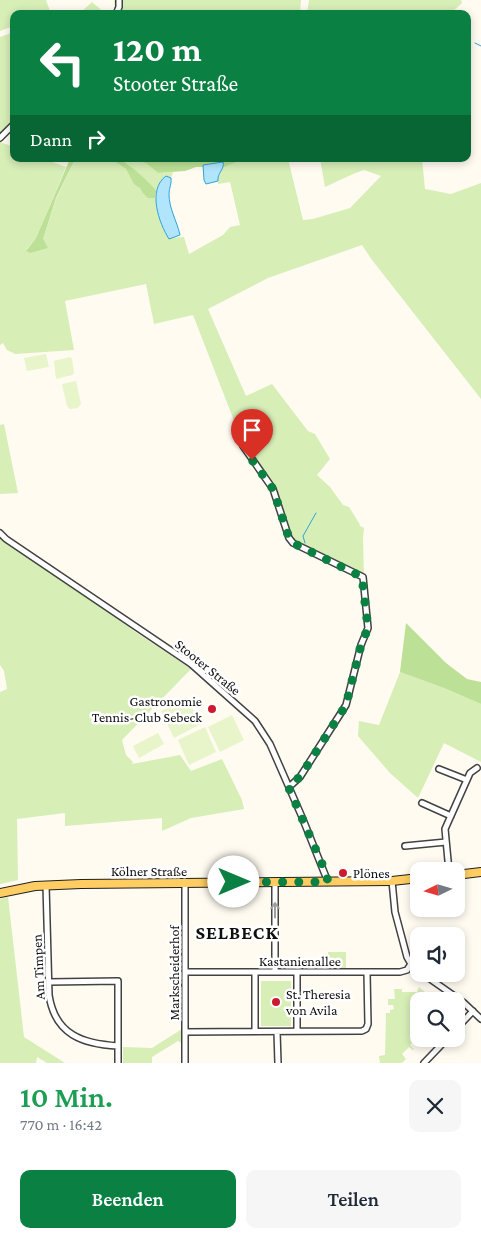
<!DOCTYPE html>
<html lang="de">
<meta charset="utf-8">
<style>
body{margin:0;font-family:"Crimson Pro",serif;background:#f6f6f7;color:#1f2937;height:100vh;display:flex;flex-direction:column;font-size:19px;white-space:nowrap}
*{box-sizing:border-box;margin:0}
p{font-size:16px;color:#747a83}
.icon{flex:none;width:28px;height:28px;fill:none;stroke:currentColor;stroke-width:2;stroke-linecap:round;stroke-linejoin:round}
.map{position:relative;height:1063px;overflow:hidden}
.sheet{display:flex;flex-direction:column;background:#fff;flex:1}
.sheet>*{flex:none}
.hud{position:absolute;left:10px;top:10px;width:461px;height:152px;border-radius:10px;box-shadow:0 2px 8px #0003;background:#0b8043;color:#fff;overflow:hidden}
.needle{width:32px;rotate:265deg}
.tools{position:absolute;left:410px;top:862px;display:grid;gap:10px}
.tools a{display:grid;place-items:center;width:55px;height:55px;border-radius:10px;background:#fff;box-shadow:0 2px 8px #0003;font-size:25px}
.pin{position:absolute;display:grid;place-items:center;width:42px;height:42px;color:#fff;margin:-51px -21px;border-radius:50% 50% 50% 0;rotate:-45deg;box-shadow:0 0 5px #0007}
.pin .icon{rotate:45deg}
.me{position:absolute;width:55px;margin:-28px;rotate:90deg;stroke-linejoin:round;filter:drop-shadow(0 0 4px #0008)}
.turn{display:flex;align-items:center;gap:18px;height:105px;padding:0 20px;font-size:22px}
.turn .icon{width:65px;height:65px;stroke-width:2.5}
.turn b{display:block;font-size:35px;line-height:42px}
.then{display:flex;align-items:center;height:48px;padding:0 20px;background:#0003;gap:10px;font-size:19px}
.round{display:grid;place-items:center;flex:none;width:52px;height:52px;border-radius:10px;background:#f6f6f7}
.head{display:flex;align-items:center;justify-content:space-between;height:85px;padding:0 20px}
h1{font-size:30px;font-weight:600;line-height:38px;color:#1e9e55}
.primary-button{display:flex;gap:10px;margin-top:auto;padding:10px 20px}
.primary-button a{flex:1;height:58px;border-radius:10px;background:#0b8043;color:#fff;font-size:20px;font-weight:600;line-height:58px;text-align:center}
.primary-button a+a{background:#f6f6f7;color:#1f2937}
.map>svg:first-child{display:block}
.green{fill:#d7eeb7}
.forest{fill:#bce095}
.pitch{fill:#e8f4c9}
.water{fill:#b1e5fb;stroke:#32a2d9}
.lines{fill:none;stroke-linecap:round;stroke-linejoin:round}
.stream{stroke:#32a2d9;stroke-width:1}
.minor-casing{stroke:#424242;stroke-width:8}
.primary-casing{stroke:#202020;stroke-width:10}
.minor{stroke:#fff;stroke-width:5}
.primary{stroke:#ffcd61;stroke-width:8}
.oneway{stroke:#9f9f9f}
.route{stroke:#0b8043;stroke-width:9;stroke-dasharray:0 16.2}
.poi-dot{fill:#cc1a2f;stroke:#fff;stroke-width:2}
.labels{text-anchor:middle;stroke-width:5;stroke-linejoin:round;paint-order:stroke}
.street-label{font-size:14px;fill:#0f0f0f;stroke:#fff}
.poi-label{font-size:14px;fill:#0f0f0f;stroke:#fff;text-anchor:start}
.district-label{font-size:19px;font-weight:bold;letter-spacing:1px;fill:#0f0f0f;stroke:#fff}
</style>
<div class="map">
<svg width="481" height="1063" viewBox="0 0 481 1063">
<rect width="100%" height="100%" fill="#fffbf1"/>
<path class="green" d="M 0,0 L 46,0 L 51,14 L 14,14 L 14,26 L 0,31 Z
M 114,0 L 301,0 L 300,14 L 113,14 L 115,11 Z
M 309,0 L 461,0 L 462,3 L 450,14 L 307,14 Z
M 92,2 L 106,14 L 75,14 L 82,11 Z
M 14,32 L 14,122 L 0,135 L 0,37 Z
M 0,142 L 14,147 L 14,159 L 44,159 L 66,167 L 36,238 L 26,250 L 43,239 L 56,199 L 75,159 L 105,159 L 114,161 L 126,169 L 131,177 L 148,197 L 155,198 L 168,238 L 184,237 L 189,254 L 223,235 L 230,227 L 240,225 L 230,182 L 218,184 L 218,175 L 223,167 L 244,159 L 288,159 L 303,220 L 313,219 L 350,208 L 381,176 L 364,170 L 353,174 L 325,187 L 320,159 L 422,159 L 425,189 L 451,194 L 481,183 L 481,399 L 372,260 L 362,245 L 268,278 L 208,309 L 246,396 L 272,384 L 308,431 L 315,434 L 330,459 L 317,475 L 330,487 L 343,505 L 349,507 L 359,523 L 360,526 L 364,528 L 363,538 L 364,578 L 302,545 L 289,536 L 276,491 L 238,431 L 193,315 L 154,324 L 146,284 L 65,301 L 74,350 L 15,354 L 7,350 L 3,343 L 0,345 Z
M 120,159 L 133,159 L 134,161 L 146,163 L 158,173 L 173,172 L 171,178 L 166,176 L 163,179 L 156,191 L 129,165 Z
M 4,424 L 18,493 L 0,494 L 0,425 Z
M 0,531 L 137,633 L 191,669 L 122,740 L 126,755 L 133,762 L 132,764 L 180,755 L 191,771 L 222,759 L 242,800 L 244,809 L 191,818 L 162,831 L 162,818 L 65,826 L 65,813 L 17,819 L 18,880 L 0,884 L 0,692 L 7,689 L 4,671 L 0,665 Z
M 400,672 L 444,688 L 481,704 L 481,762 L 444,743 L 418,798 L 390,773 L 358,736 L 359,721 L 379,725 Z
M 8,897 L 24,1037 L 65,1063 L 47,1063 L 37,1057 L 36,1063 L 0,1063 L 0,899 Z
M 328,952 L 346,952 L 346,968 L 328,968 Z
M 261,981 L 291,981 L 291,1026 L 261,1026 Z
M 419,987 L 427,994 L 425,997 L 430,1001 L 419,1001 L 419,1039 L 422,1039 L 418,1045 L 414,1041 L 410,1045 L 414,1049 L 413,1050 L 409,1047 L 402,1054 L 406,1059 L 402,1063 L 380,1063 L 379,1056 L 385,1055 L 386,1013 L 390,1013 L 390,1010 L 394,1009 L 393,1005 L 388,1005 L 388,999 L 395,999 L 394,989 L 402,989 L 402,992 L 417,992 Z
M 182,1029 L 181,1043 L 178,1041 L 152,1057 L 152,1063 L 123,1063 L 123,1047 L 152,1048 Z"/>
<path class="forest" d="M 70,159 L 75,159 L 56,198 L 43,239 L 48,248 L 30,253 L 26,251 L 36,238 Z
M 105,159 L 120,159 C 134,168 143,177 155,189 L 156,191 L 155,198 L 148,198 L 143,193 L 140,188 L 134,184 L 126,169 L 114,161 Z
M 133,159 L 244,159 L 224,167 L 196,167 L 185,171 L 158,173 L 146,163 L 134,161 Z
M 406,623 L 446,663 L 467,679 L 481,682 L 481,704 L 444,688 L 400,672 Z"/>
<path class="pitch" d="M 46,354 L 49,367 L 27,371 L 24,358 Z
M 70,357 L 72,359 L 74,373 L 72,375 L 56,379 L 54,361 Z
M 76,381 L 81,404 L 78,408 L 70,409 L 67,406 L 62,384 Z
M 187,698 L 201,724 L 174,738 L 161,711 Z
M 232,715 L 244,740 L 220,752 L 208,727 Z
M 205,727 L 216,752 L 189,765 L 178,740 Z
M 158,733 L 164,744 L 139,758 L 133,746 Z"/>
<path class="water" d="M 223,162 C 225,169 217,173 218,181 L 206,184 L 204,180 L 203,165 Z
M 166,176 L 171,178 C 172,183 169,188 169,194 C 169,209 177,221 180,235 L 169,239 C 159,223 147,190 166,176 Z"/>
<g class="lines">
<path class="stream" d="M 475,43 L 481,46
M 305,543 L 303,536 L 316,513"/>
<defs>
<path id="minor" d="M 116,14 L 119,7 L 119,0
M 0,138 L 14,124
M 243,446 L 273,489 L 289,538 L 293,543 L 363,577 L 368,628 L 361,645 L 346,705 L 300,777 L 289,787
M 0,533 L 6,539 L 191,664 L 255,721 L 270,744 L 302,817 L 328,882
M 439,769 L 467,780
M 422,803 L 451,816
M 405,846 L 446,842
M 449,871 L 445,829 L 470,773 L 477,768
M 392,881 L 395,912 L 407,957 L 411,964 L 419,971
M 275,882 L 275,972
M 46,885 L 49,995 C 55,1035 83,1044 118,1046 L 118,1063
M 185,972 L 400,972 L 407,970 L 411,964
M 297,973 L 297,1031
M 423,974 L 463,1002 L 481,1019
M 49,982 L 118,981 L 118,1046
M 456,1029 L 473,1011
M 255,1031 L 255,972
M 186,1032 L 362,1031 L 366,1029 L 368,1024 L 367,973
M 277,1032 L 278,1063
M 185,1063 L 185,883
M 424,1063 L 447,1039"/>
<path id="primary" d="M 456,875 L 481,872
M 0,893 L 35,886 L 81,884 L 392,881 L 419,878"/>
</defs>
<use href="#minor" class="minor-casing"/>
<use href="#primary" class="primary-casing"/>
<use href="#minor" class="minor"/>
<use href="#primary" class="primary"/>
</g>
<defs><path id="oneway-shaft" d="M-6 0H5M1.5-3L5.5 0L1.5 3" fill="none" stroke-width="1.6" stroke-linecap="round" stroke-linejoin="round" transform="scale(1.25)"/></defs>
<use class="oneway" href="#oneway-shaft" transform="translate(275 910) rotate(-90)"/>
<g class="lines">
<path class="route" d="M 234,882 L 328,882 L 326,873 L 288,786 L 300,777 L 346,705 L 361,645 L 368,628 L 362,577 L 293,543 L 289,538 L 273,489 L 252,460"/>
</g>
<g class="poi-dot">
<circle cx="212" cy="709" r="5"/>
<circle cx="343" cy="873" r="5"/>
<circle cx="276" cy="1002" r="5"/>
</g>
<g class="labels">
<g class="street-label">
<text transform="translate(208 667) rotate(39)" y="5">Stooter Straße</text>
<text x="149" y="876">Kölner Straße</text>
<text x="300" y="966">Kastanienallee</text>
<text transform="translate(38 967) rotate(-93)" y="5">Am Timpen</text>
<text transform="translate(174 973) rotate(-90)" y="5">Markscheiderhof</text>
</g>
<g class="poi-label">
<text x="202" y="706" text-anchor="end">Gastronomie<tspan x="202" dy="16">Tennis-Club Sebeck</tspan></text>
<text x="353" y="878">Plönes</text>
<text x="286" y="999">St. Theresia<tspan x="286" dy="16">von Avila</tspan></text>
</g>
<g class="district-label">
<text x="237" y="939">SELBECK</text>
</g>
</g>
</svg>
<div class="tools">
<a><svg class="needle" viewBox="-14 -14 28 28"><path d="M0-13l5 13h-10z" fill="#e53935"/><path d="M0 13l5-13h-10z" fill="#747a83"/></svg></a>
<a><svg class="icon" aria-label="sound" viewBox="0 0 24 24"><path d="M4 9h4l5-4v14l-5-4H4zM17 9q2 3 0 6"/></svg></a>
<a><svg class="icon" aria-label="search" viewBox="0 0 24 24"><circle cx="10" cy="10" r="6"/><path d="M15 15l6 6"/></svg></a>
</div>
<div class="pin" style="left:252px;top:460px;background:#d93025"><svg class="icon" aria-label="arrive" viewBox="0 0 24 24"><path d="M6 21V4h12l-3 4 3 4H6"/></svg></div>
<svg class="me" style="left:234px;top:882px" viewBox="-20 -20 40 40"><circle r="19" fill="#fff"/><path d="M0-13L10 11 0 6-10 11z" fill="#0b8043"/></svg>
<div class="hud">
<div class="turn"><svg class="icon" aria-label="left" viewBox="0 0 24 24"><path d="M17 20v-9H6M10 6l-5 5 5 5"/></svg><div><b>120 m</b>Stooter Straße</div></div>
<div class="then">Dann<svg class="icon" aria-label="right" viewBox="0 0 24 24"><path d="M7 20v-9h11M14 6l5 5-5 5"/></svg></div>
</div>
</div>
<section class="sheet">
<div class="head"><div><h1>10 Min.</h1><p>770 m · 16:42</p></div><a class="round"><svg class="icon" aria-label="close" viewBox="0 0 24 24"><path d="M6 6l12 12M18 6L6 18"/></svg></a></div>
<div class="primary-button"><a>Beenden</a><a>Teilen</a></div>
</section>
